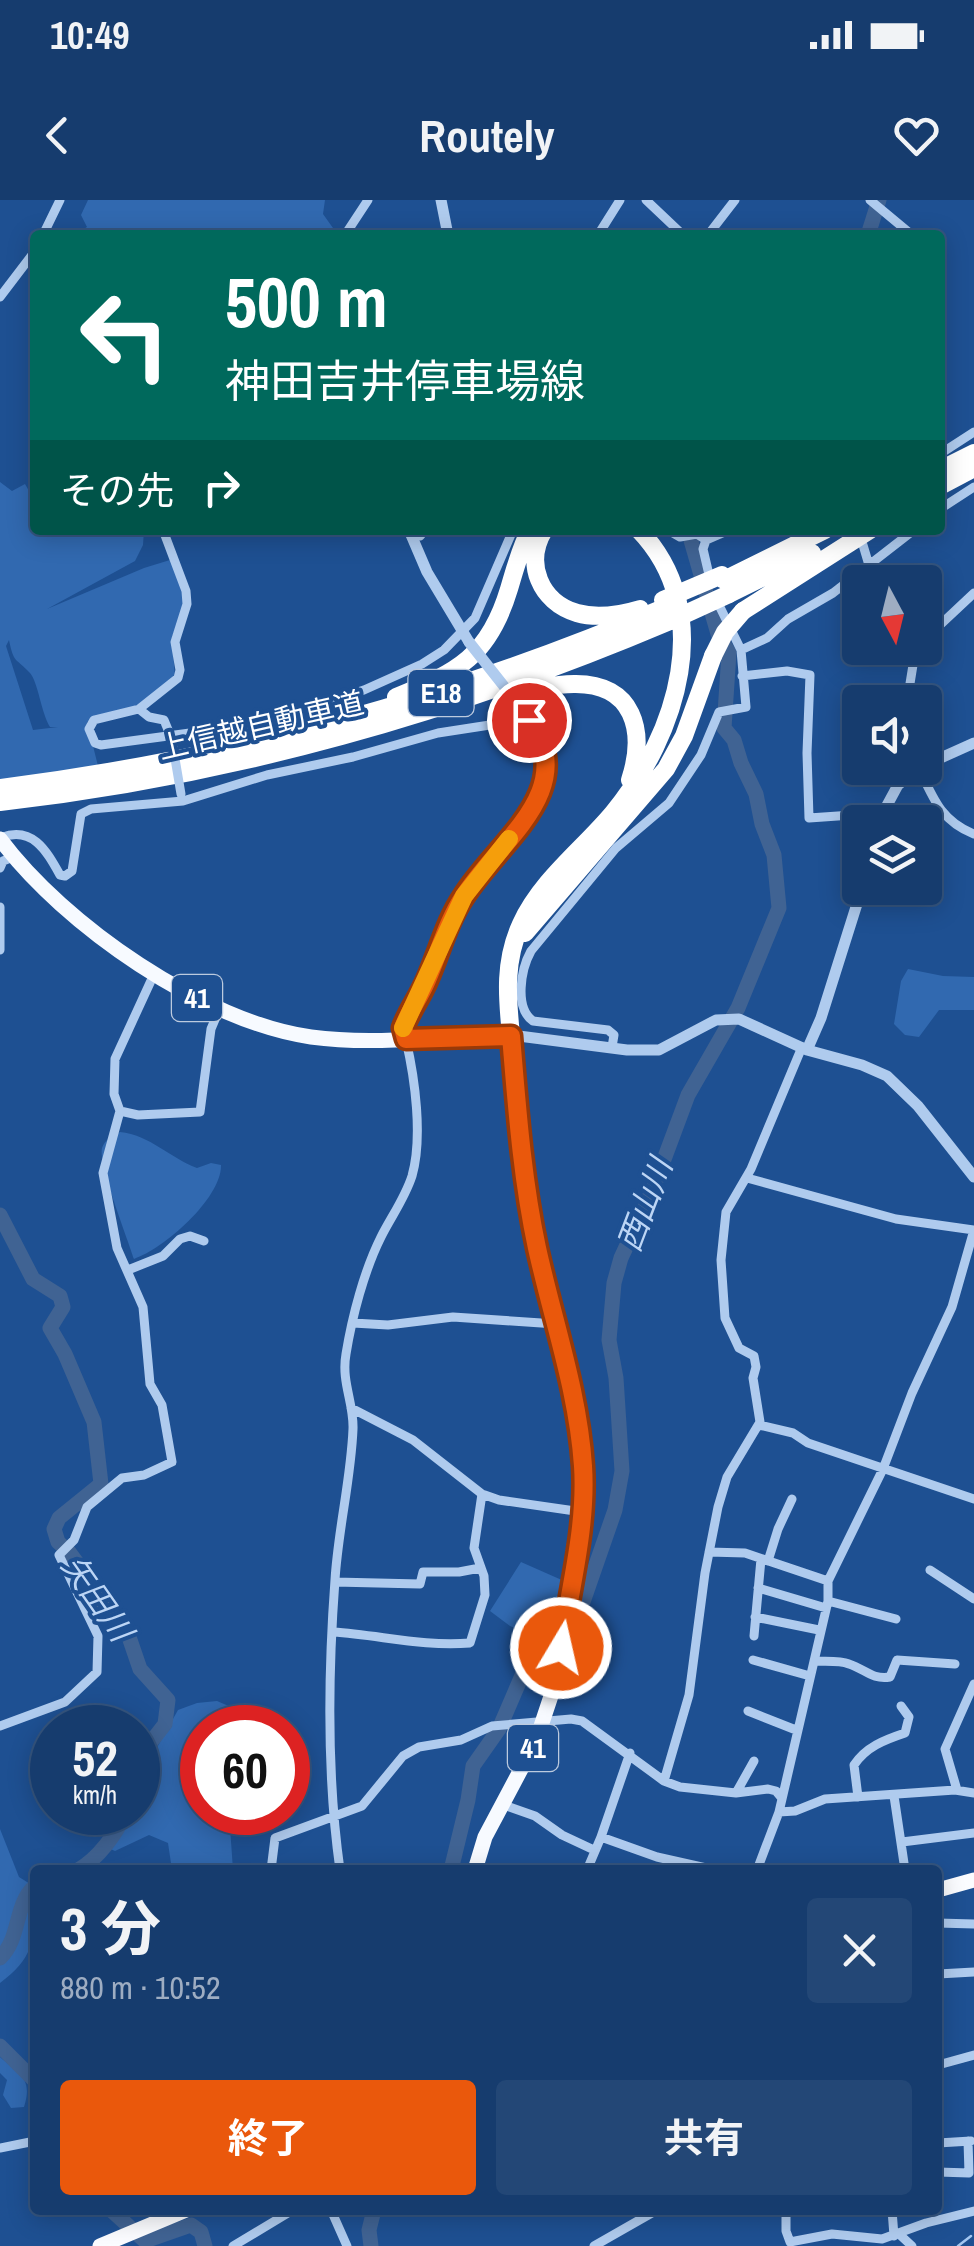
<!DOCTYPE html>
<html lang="ja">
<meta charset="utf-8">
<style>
body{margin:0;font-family:"Archivo Narrow","Noto Sans JP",sans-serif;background:#234776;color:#f1f3f6;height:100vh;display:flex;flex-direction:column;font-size:38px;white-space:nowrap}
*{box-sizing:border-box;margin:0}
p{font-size:32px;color:#9eadc2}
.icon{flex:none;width:55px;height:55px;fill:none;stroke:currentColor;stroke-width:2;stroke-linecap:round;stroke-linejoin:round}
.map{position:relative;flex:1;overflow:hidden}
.details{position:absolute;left:30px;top:1665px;width:912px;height:350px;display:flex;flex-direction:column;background:#163c6e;border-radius:10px;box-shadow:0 5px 25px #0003,0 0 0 2px #355681}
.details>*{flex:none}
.guide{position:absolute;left:30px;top:30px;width:915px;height:305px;border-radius:10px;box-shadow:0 5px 25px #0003,0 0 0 2px #355681;background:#00695c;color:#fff;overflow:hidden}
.needle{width:65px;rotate:173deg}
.tools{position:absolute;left:842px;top:365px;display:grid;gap:20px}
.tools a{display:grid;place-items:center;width:100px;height:100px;border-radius:10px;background:#163c6e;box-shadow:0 5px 25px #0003,0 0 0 2px #355681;font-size:50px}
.speed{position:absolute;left:30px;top:1505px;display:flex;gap:20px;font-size:50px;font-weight:700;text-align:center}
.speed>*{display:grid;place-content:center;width:130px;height:130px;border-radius:50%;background:#163c6e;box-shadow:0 5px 25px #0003,0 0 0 2px #355681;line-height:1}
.speed small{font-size:25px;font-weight:400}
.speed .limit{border:15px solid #d22;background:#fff;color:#111}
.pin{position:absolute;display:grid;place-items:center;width:85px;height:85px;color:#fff;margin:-42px;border:5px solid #fff;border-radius:50%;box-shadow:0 2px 10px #0007}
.me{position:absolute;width:110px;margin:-55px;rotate:9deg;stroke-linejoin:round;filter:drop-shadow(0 0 8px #0008)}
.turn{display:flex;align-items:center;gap:35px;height:210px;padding:0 30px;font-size:45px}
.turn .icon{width:130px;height:130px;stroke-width:2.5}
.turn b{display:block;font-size:70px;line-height:85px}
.then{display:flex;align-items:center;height:95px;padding:0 30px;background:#0003;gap:20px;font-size:38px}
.round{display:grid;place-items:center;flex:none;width:105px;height:105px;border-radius:10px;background:#234776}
.headline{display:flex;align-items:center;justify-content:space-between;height:170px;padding:0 30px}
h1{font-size:60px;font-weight:700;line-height:75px}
.action{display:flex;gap:20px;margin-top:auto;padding:20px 30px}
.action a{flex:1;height:115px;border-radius:10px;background:#ea580c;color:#fff;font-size:40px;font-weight:700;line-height:115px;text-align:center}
.action a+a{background:#234776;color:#f1f3f6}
.status{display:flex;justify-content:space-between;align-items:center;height:70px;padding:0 50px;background:#163c6e;direction:ltr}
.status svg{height:28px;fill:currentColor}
header{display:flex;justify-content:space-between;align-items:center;height:130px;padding:0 30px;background:#163c6e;font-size:45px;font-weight:700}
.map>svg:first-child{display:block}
.green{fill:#3169b0;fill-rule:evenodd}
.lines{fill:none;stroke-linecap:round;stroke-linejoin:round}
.stream{stroke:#a3c6f0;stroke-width:2.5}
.river{stroke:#406393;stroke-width:15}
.minor{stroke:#afcbee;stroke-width:9}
.tertiary{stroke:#afcbee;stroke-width:11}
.primary{stroke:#f7faff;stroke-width:15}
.trunk{stroke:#fbfcff;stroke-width:15}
.motorway{stroke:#fff;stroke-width:18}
.minor-bridge{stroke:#afcbee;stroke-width:9}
.tertiary-bridge{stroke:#afcbee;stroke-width:11}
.motorway-bridge{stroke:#fff;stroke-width:18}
.route-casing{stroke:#983908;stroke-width:25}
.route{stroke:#ea580c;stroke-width:18}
.slow{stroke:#f59e0b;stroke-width:18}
.labels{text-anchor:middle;stroke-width:8;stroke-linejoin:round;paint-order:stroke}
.shield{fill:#1e5092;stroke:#bccade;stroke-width:2.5}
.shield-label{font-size:28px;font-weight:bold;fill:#fff}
.street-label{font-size:30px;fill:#fff;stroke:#1e5092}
.water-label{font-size:32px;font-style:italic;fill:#bcd5f5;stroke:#1e5092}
</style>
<div class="status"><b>10:49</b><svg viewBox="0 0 49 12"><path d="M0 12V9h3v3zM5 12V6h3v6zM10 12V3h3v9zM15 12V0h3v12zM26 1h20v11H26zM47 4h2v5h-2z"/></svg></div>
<header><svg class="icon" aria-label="back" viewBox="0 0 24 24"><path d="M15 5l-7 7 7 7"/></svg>Routely<svg class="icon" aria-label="heart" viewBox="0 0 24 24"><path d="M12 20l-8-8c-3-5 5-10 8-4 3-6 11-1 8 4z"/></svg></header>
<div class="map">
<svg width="974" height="2046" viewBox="0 0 974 2046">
<rect width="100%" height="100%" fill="#1e5092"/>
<path class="green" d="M 88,0 L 325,0 L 323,14 L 338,35 L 74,35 L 87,27 L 81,15 Z
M 0,282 L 12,291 L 25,284 L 29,291 L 35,292 L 35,330 L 144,330 L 143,345 L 135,361 L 47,409 L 144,368 L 170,360 L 184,391 L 185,403 L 172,437 L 175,478 L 138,507 L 87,522 L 98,566 L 0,582 ZM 9,440 C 14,464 15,457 30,473 C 38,482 41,512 50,527 L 58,527 L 33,530 L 6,446 Z
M 908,769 L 943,776 L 974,777 L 974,810 L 939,810 L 919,837 L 905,835 L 894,824 L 901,781 Z
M 120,932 C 150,935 170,958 197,968 L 211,963 L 221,965 C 222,998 164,1049 134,1059 C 128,1039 98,964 102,948 C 105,939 113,936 120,932 Z
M 521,1362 L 564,1381 L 561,1404 L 534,1420 L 527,1433 L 510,1426 L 490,1411 Z
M 217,1501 L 231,1507 L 249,1527 L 202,1528 L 202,1612 L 244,1613 L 230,1627 L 233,1670 L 172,1670 L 168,1643 L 149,1635 L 115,1651 L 106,1647 C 104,1629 121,1615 138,1612 L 138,1604 L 150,1583 L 154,1553 L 178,1510 L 197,1503 Z
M 0,1629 L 19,1677 L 35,1687 C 35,1731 39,1755 0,1783 Z
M 0,1857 C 20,1875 33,1878 24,1907 L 11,1908 L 3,1895 L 7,1880 L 0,1873 Z"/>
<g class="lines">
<path class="stream" d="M 958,2046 L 971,2036"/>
<path class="river" d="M 868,35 L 879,0
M 0,1015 L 33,1079 L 60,1096 L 63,1107 L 50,1128 L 65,1154 L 94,1222 L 101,1284 L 59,1318 L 54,1329 L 58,1342 L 69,1352 L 95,1387 L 102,1402 L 128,1434 L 140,1469 L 168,1500 L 165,1524 L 144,1551 L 138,1578
M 78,1670 C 98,1659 117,1633 126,1612
M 451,1670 L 468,1600 L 473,1566 L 499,1529 L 545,1422 L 577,1409 L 583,1402 L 615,1310 L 622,1271 L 616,1178 L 609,1140 L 614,1083 L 621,1058 L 653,989 L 688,895 L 738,808 L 779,708 L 774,655 L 762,624 L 756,594 L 741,563 L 734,540 L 724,528 L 729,453 L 718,434 L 688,330
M 0,1758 C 21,1738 14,1704 35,1686
M 0,1846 L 35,1881
M 111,2010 L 145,2041 L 191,2025 L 201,2032 L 205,2046
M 371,2046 L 369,2030 L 374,2010"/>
<path class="minor" d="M 646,0 L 683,35
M 870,0 L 912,35
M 43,35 L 60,0
M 345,35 L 368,0
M 598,35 L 620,0
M 708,35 L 735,0
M 0,97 L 35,51
M 940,254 L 974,232
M 940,309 L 974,287
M 163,330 L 186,391 L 187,404 L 175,442 L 180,470 L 178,478 L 139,509 L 94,520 L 89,529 L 95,543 L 101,545 L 257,524 L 364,490 L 422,464 L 444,450 L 475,418 L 513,330
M 668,330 L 680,337 L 697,334 L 706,340 L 729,330
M 408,331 L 420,336 L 425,330
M 706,340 L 703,349 L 710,379
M 863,345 L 874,382
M 716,399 L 741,450
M 925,439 L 974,393
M 906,448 L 913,465 L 907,502
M 742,476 L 787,471 L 810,475 L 807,553 L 809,618 L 881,613
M 139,509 L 149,517 L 164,520 L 171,537
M 919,568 C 933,598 941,621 974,634
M 0,638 C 32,625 46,650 60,675 L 65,676 L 72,671 L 81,614 L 91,609 L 183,601 L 267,575 L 353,557 L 438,533 L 529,519
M 0,668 L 3,661 L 13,657
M 0,707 L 0,750
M 612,847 L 614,835 L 608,830 L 533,821 C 514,808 521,769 531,751 L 616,648 L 669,603 L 701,555 L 719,512 L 746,507 L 741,450 L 767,438 L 788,419 L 833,393 L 914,330
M 120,911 L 138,915 L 200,912 L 211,829 L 219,810
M 747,978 L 896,1019 L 974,1030
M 128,1070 L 163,1056 L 180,1039 L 190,1036 L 204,1041
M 353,1123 L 388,1125 L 453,1117 L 556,1124
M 351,1208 L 413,1240 L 482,1294 L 499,1300 L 582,1312
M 759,1225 L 793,1233 L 808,1243 L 974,1299
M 709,1352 L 745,1353 L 828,1381
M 768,1361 L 778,1329 L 792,1299
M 930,1370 L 974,1399
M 335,1382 L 420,1384 L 423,1372 L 459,1372 L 480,1368
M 758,1388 L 826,1408
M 828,1401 L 896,1419
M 755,1417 L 819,1430
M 333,1432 C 380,1435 423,1447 470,1443 L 485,1395 L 484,1376 L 474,1348 L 482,1294
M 754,1436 L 761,1359
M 753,1460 L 810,1476
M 814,1461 C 824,1462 839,1460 849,1464 C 865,1469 872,1480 890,1477 L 897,1460 L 955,1464
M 748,1511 L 796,1530
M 0,1526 L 65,1502 L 97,1472 L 98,1436 L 59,1355 L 74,1340 L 87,1307 L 122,1278 L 144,1275 L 172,1262 L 162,1205 L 150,1184 L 143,1107 L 117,1048 L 103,973 L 120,911 L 114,894 L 115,859 L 155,772
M 664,1581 L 689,1495 L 705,1373 L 718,1307 L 727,1277 L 760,1222 L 753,1178 L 756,1167 L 754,1156 L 739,1148 L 725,1118 L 721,1060 L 726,1012 L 751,969 L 802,847
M 957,1590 L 945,1549 L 974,1484
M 736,1593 L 754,1561
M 894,1596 L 905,1670
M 858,1597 L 854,1565 C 866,1547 884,1540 905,1533 L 909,1517 L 901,1506
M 501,1604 L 535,1616 L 562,1635 L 594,1650
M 779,1612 L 795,1611 L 825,1599 L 955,1590 L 974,1593
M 601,1637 L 630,1553
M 902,1642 L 974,1633
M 271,1670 L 275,1638 L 362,1606 L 403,1556 L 419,1547 L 461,1540 L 492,1526 L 571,1519 L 582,1521 L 664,1581 L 680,1587 L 736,1593 L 768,1589 L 776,1591 L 781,1597
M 340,1670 C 327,1578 328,1474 335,1380 C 338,1330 351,1279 353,1229 C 354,1203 341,1182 346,1154 C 352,1117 364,1071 381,1037 C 391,1017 405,998 412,976 C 423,937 415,879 406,840
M 587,1670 L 601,1637 L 657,1657 L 715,1670
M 757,1670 L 779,1612 L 828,1401 L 828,1381 L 883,1269 L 912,1193 L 952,1107 L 974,1030
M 938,1723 L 974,1724
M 938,1774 L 974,1772
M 938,1865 L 974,1855
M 938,1943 L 971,1941
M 0,1948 L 35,1941
M 938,1972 L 969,1973 L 968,1941
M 331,2010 L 347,2046
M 786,2010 L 786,2031 L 790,2042 L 832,2034 L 882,2039 L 926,2023 L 974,2011
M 892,2010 L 894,2036
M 899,2034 L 912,2046
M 233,2046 L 293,2010
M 594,2046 L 657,2010"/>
<path class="tertiary" d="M 441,0 L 448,35
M 409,330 L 427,372 L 469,442
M 925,565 L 974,543
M 878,622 L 898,585 L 919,568
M 511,835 L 627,850 L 659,850 L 716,820 L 739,819 L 807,850 L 862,865 L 887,876 L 918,906 L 974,977
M 406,839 C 400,818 418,801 426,783 C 439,755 447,725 462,698 C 487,657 560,602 545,548 C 541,533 530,522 522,509
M 807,850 L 821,818 L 862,688"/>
<path class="primary" d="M 0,639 C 64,725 204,822 311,837 C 378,846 445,835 511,835 L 527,990 L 537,1047 L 574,1196 L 583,1289 L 551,1496 L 536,1541 L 485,1637 L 475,1670"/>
<path class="trunk" d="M 938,1690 L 974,1680
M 100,2046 L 186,2010"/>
<path class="motorway" d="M 940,270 L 974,253
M 940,286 L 974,268
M 544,330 C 524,363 540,402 577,413 C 598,419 620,415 640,409
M 724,380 L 825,330
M 729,394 L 812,353
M 743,411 L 870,330
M 396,497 C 458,472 489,456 509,389 C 515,369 520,349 530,330
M 504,498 C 526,492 550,484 574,484 C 634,483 646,531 630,580
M 0,588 C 237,558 446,500 666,407
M 0,602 C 236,575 453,513 670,421
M 525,733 L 666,569 L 684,536 L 713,456
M 511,835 C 507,796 504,761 521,724 C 541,680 583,649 613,613 C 677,535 717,411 639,330"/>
<path class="minor-bridge" d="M 172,541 L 181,594"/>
<path class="tertiary-bridge" d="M 469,442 L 522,509"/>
<path class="motorway-bridge" d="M 663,400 L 722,375
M 670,421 L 729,394
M 713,456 L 725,432 L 743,411"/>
</g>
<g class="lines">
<defs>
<path id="route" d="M 529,520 C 581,589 498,642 464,696 C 447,721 439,753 427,780 C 420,797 409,811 403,828 L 406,839 L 511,836 C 517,907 522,978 537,1048 C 553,1121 578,1191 583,1266 C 587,1326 570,1388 561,1448"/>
</defs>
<use href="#route" class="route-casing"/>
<use href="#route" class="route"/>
<path class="slow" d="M 403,828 L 464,696 L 509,639"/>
</g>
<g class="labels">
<g class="shield">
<rect x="408.5" y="470" width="65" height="46" rx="8"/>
<rect x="172" y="775" width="50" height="46" rx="8"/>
<rect x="508" y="1525" width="50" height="46" rx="8"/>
</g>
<g class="shield-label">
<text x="441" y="503">E18</text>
<text x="197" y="808">41</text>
<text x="533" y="1558">41</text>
</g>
<g class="street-label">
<text transform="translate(261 526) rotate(-13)" y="10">上信越自動車道</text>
</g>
<g class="water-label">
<text transform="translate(645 1005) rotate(-69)" y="11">西山川</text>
<text transform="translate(97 1398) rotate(55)" y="11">矢田川</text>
</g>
</g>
</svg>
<div class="tools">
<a><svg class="needle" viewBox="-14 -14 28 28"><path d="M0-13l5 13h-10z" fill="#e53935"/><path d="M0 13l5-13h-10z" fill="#9eadc2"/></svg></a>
<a><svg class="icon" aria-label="sound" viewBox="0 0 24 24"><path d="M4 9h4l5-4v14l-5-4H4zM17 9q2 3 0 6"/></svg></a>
<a><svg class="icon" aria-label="layers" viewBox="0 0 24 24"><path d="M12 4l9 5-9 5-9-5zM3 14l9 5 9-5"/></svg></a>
</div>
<div class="speed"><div>52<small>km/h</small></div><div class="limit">60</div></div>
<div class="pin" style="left:529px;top:520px;background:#d93025"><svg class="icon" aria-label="arrive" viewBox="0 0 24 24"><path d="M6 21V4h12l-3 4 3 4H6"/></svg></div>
<svg class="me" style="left:561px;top:1448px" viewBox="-20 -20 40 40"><circle r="17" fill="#ea580c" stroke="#fff" stroke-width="3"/><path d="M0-11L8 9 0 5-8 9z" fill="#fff"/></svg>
<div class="guide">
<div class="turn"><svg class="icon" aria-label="left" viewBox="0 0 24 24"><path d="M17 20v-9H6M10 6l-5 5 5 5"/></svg><div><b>500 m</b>神田吉井停車場線</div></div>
<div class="then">その先<svg class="icon" aria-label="right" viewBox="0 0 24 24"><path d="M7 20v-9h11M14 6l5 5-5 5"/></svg></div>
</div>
<section class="details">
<div class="headline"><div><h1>3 分</h1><p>880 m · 10:52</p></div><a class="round"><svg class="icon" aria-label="close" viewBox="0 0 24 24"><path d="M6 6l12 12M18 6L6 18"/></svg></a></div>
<div class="action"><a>終了</a><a>共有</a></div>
</section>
</div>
